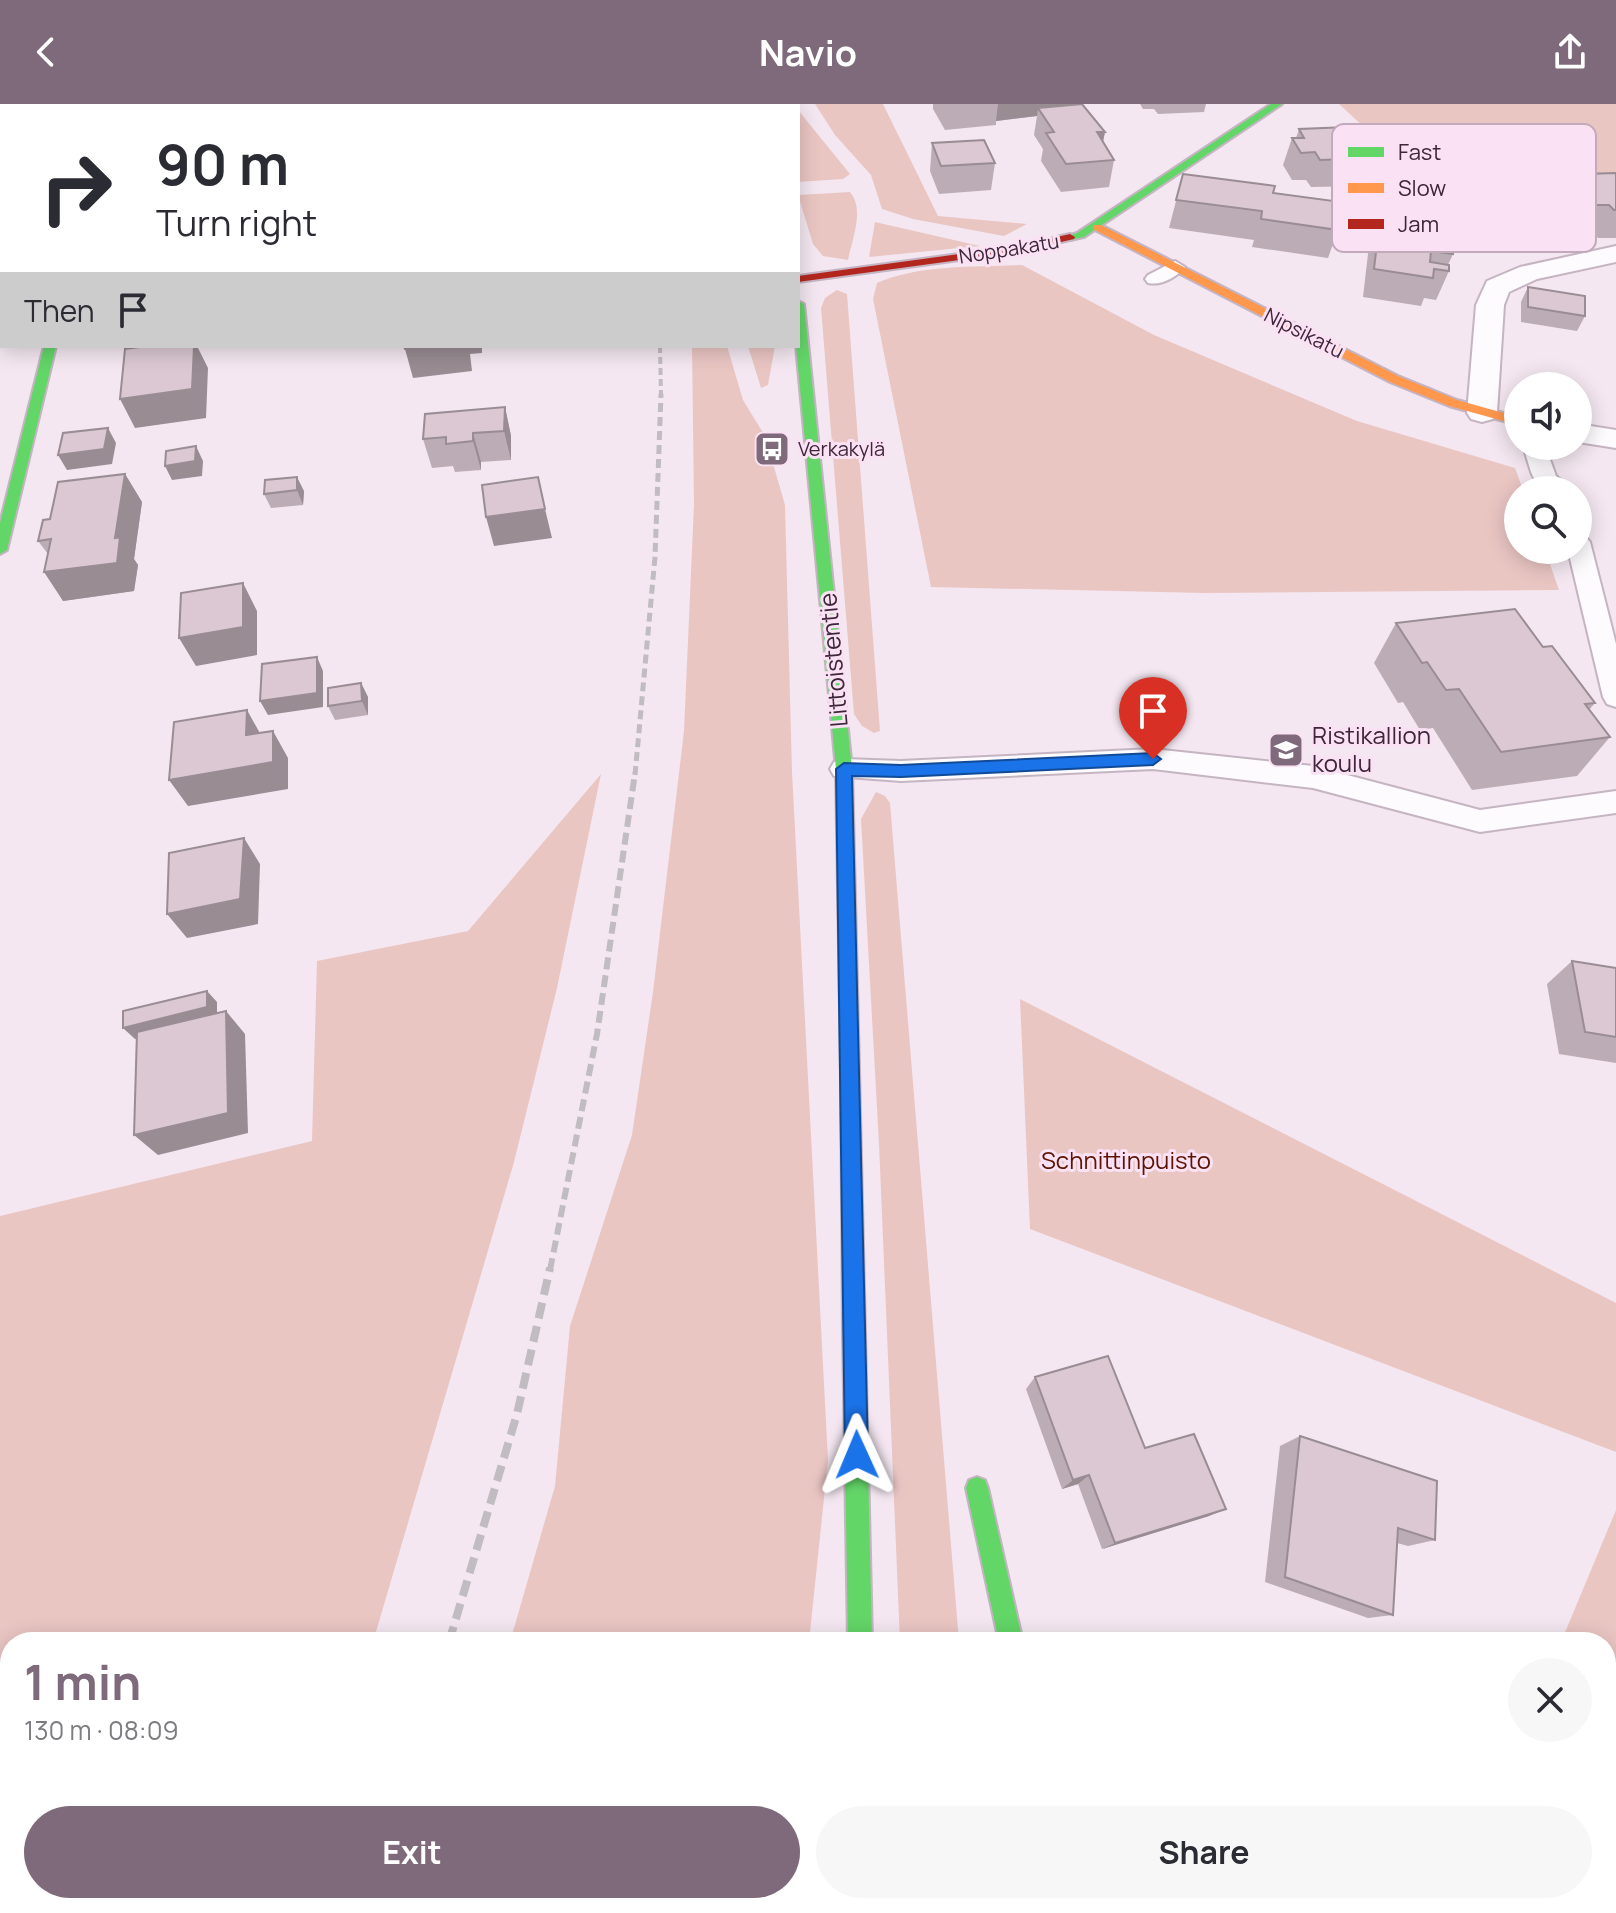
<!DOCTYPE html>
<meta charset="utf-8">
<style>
body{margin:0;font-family:Manrope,sans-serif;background:#f7f7f7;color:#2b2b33;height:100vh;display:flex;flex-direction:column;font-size:30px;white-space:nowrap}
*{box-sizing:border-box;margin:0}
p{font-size:26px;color:#7c7c81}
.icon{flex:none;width:44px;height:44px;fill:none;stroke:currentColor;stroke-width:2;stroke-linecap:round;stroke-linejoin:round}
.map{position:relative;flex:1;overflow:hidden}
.panel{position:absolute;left:0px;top:1528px;width:1616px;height:282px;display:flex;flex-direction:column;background:#fff;border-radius:32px 32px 0 0;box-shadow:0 4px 20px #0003}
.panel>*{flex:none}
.banner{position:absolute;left:0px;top:0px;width:800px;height:244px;box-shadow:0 4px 20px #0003;background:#fff;color:#2b2b33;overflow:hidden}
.tools{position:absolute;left:1504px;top:268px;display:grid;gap:16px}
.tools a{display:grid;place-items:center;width:88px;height:88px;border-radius:50%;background:#fff;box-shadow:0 4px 20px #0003;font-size:40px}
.pin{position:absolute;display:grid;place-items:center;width:68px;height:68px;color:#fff;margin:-82px -34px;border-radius:50% 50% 50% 0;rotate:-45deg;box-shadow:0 0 8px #0007}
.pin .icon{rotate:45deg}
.me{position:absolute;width:88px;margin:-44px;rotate:359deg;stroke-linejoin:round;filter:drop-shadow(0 0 6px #0008)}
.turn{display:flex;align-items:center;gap:28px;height:168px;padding:0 24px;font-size:36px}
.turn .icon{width:104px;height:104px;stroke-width:2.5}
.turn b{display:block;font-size:56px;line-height:68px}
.then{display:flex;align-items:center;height:76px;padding:0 24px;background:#0003;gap:16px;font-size:30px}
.round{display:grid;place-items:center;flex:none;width:84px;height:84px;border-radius:42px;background:#f7f7f7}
.head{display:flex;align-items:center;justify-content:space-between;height:136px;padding:0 24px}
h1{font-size:48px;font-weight:700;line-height:60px;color:#7e6a7a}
.action{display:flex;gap:16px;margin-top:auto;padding:16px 24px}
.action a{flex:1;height:92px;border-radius:48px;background:#7e6a7a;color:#fff;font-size:32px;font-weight:700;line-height:92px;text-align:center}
.action a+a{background:#f7f7f7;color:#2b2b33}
header{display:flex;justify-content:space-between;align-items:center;height:104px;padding:0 24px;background:#7e6a7a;color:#fff;font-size:36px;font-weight:700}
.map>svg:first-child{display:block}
.green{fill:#eac6c3}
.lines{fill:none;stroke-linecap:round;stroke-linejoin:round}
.lane-casing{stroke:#c5b4c2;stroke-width:4}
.street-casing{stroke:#c5b4c2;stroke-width:4}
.fast-casing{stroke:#c5b4c2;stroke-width:4}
.slow-casing{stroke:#c5b4c2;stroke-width:4}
.jam-casing{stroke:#c5b4c2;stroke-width:4}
.lane{fill:#fdfbfd;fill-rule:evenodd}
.street{fill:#fdfbfd;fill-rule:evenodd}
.fast{fill:#63d668;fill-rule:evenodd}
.slow{fill:#ff974d;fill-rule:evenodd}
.jam{fill:#b3261e;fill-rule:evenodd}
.rail-far3{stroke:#c1bcc1;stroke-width:4;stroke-dasharray:7 4;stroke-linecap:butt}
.rail-far2{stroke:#c1bcc1;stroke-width:5;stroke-dasharray:9 5;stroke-linecap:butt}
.rail-far1{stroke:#c1bcc1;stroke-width:6;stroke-dasharray:12 6;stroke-linecap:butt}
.rail{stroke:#c1bcc1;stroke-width:8;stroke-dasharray:16 8;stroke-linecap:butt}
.wall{fill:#bcacb5}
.shaded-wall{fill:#998c93}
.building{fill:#dbc8d2;stroke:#998c93;stroke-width:2}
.route{fill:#1a73e8;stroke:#114b97;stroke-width:2}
.labels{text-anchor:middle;stroke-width:6;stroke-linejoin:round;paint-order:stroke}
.far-street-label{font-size:20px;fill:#3e273a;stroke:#fae1f4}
.far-poi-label{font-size:20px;fill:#3e273a;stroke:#fae1f4;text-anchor:start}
.street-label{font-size:24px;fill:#3e273a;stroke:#fae1f4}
.poi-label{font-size:24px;fill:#3e273a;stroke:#fae1f4;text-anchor:start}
.park-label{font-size:24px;fill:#5f1302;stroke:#fae1f4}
.key{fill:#fae1f4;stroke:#c2a9bc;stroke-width:2}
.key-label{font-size:22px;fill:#3e273a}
</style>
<header><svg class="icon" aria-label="back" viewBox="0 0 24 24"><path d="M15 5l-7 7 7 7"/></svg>Navio<svg class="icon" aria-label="share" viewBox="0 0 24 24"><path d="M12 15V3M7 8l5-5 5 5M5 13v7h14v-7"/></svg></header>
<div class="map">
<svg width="1616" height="1809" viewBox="0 0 1616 1809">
<rect width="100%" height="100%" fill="#f4e7f1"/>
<path class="green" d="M 815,0 L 883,0 L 938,112 L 1027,120 L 1004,132 L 913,115 L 882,105 L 871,71 L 835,31 Z
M 1339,0 L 1616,0 L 1616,77 L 1445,86 L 1390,47 Z
M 798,6 L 850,70 L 843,75 L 798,78 Z
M 850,88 C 865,106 852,135 848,156 L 823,152 L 813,140 L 798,91 Z
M 875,118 L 980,142 L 869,153 Z
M 1022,161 L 1154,231 L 1357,317 L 1515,364 L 1523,386 L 1518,386 L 1518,446 L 1545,446 L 1559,486 L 1204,489 L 931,483 L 873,195 L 877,179 C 920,160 976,163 1022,161 Z
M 837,186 L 847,190 L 880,627 L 874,629 L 862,622 L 854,610 L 821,204 L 825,194 Z
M 692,242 L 727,242 L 743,296 L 765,332 L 785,401 L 792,668 L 828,1356 L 809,1538 L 510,1538 L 555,1382 L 570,1222 L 632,1031 L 653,888 L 684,627 L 694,401 Z
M 748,242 L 775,242 L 768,281 L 761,284 Z
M 601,670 L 557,884 L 514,1058 L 373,1538 L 10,1538 L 10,1800 L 295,1800 L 293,1809 L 0,1809 L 0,1112 L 312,1037 L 317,857 L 468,827 Z
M 876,688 L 885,692 L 890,699 L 959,1538 L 900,1538 L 879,1040 L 861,715 Z
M 1020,895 L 1616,1199 L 1616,1348 L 1030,1125 Z
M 1616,1406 L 1616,1631 L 1606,1629 L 1606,1538 L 1561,1538 Z
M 434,1800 L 772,1800 L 771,1809 L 432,1809 Z
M 911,1800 L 1018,1800 L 1021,1809 L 912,1809 Z"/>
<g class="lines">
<defs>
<path id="lane" d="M 1175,157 L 1185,163 C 1177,173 1161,182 1148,179 L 1145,175 L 1148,171 Z
M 1523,342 L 1545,342 L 1556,372 L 1572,386 C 1530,386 1535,378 1523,342 Z
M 1578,430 L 1586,433 L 1590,438 L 1616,540 L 1616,603 L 1607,600 L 1603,593 L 1568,446 L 1578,446 Z
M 1153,645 L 1313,662 L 1480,706 L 1616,687 L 1616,709 L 1480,728 L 1313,684 L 1153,665 L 901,677 L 834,672 L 830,665 L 834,658 L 844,655 L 901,657 Z"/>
<path id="street" d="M 95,0 L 117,0 L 117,2 L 95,2 Z
M 1616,142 L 1616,158 L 1537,175 L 1509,188 L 1504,201 L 1497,309 L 1493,315 L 1482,318 L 1471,315 L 1467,309 L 1476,201 L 1487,177 L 1520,163 Z
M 0,212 L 2,212 L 2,228 L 0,228 Z
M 1578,320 L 1616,326 L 1616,344 L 1578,338 Z
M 1050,1800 L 1116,1800 L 1119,1809 L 1053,1809 Z"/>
<path id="fast" d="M 1271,0 L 1282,0 L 1084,133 L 1070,136 L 1065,133 L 1077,129 Z
M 798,197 L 804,200 L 852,665 L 859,966 L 857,972 L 850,974 L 843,972 L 841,966 L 836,665 L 796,242 Z
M 44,242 L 56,242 L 7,446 L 0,450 L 0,419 Z
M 854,1218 L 861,1222 L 865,1229 L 872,1538 L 848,1538 L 843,1229 L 847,1222 Z
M 977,1373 L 985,1376 L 988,1384 L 1023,1538 L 999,1538 L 966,1384 L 969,1376 Z
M 843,1800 L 869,1800 L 869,1809 L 843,1809 Z"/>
<path id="slow" d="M 1093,121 L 1101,121 L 1398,272 L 1457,296 L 1518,313 L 1518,321 L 1449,302 L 1390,278 L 1093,125 Z"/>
<path id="jam" d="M 749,0 L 759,0 L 759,2 L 749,2 Z
M 1070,130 L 1075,133 L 1074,135 L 1018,148 L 798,178 L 798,172 L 1018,142 Z
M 850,958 L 857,960 L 859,966 L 865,1229 L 861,1236 L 854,1240 L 847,1236 L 843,1229 L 841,966 L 843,960 Z"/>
</defs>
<use href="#lane" class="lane-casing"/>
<use href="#street" class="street-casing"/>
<use href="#fast" class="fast-casing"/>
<use href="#slow" class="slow-casing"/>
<use href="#jam" class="jam-casing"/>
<use href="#lane" class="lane"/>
<use href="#street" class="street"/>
<use href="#fast" class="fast"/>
<use href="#slow" class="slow"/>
<use href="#jam" class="jam"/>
<path class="rail-far3" d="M 660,242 L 661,292"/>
<path class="rail-far2" d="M 635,671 L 655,453 L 661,290"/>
<path class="rail-far1" d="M 550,1166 L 597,930 L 635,669"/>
<path class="rail" d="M 449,1538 L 517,1310 L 550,1164
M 370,1809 L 373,1800"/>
</g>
<path class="wall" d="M 933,0 L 1082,0 L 1105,28 L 1103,38 L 1114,56 L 1109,83 L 1061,88 L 1041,57 L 1043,45 L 1034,31 L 1037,12 L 996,17 L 996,21 L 945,26 L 933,5 Z
M 1140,0 L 1206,0 L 1204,8 L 1158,10 L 1154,5 L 1143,5 Z
M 1299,25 L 1358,34 L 1372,41 L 1371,46 L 1376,54 L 1366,82 L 1311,83 L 1306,76 L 1292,76 L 1283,61 L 1292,34 L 1296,34 Z
M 932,39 L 995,59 L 991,86 L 939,90 L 930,67 Z
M 1616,69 L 1616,134 L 1598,134 L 1594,129 L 1564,130 L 1547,107 L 1561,80 L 1579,79 L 1584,70 Z
M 1183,70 L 1273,89 L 1338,126 L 1328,154 L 1252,143 L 1254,136 L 1169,124 Z
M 1373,77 L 1431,112 L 1436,120 L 1455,132 L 1451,141 L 1453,150 L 1448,161 L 1449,167 L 1436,196 L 1424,194 L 1421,202 L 1363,193 L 1370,133 L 1381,105 L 1389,106 L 1367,91 Z
M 1528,183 L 1585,212 L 1577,227 L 1521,218 L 1521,198 Z
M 505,303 L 511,332 L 511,356 L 481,358 L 481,366 L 455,368 L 453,362 L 432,364 L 423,335 Z
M 125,370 L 142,398 L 134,455 L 138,461 L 134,487 L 63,497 L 48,450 L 38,437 L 50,415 Z
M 265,376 L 304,387 L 303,401 L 271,404 L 264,390 Z
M 1396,519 L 1543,543 L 1595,599 L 1589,606 L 1610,633 L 1577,672 L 1472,686 L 1433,624 L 1420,626 L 1403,598 L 1398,599 L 1374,559 Z
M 361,579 L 368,593 L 368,611 L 335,616 L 328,602 Z
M 1572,857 L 1616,864 L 1616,959 L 1559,950 L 1547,880 Z
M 1035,1273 L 1145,1344 L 1209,1412 L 1102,1445 L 1078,1380 L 1062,1385 L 1026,1285 Z
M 1300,1332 L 1435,1436 L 1408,1442 L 1397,1439 L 1393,1511 L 1368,1514 L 1265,1478 L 1280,1342 Z
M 1552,1800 L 1606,1800 L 1616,1809 L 1569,1809 Z"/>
<path class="shaded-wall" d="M 998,0 L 1078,0 L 1038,4 L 1037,12 L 996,17 Z
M 1097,28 L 1105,28 L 1099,55 Z
M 2,33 L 2,68 L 0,68 L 0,40 Z
M 1435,103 L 1429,117 L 1412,121 L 1418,107 Z
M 1,143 L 2,194 L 0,195 L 0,146 Z
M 194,242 L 197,242 L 208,264 L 206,314 L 135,324 L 120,295 Z
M 430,242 L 482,242 L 482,249 L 470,250 L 472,267 L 413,274 L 405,245 Z
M 505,303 L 511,332 L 511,356 L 504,327 Z
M 108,324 L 116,339 L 112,360 L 67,366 L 58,351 Z
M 473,329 L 481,358 L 481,366 L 473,337 Z
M 196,342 L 203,357 L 202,372 L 172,376 L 165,362 Z
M 125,370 L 142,398 L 134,455 L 138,461 L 134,487 L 63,497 L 44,468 L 115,434 Z
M 297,373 L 304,387 L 303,401 L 297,386 Z
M 545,405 L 552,434 L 494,442 L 486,413 Z
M 243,479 L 257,507 L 257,551 L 196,562 L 179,534 Z
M 317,553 L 323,567 L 323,603 L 268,611 L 260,597 Z
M 361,579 L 368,593 L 368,611 L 362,597 Z
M 247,606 L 262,633 L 246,631 Z
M 273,627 L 288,654 L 288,685 L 188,702 L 169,676 Z
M 244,734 L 260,760 L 258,820 L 187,834 L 167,810 Z
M 207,887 L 217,898 L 217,915 L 135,935 L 123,924 Z
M 226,907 L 245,930 L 248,1029 L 158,1051 L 134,1031 Z
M 1089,1371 L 1078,1380 L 1062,1385 L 1073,1376 Z
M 1226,1405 L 1209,1412 L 1102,1445 L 1115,1439 Z"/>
<path class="building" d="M 150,0 L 197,0 L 197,2 L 150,2 Z
M 379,0 L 417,0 L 418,2 L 379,2 Z
M 516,0 L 559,0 L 560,2 L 516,2 Z
M 1082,0 L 1105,28 L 1097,28 L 1114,56 L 1066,60 L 1046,29 L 1054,28 L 1038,4 Z
M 1349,23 L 1358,34 L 1367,34 L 1372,41 L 1368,41 L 1376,54 L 1320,56 L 1315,48 L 1301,49 L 1292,34 L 1304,34 L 1299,25 Z
M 984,36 L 995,59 L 941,62 L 932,39 Z
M 1616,69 L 1616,106 L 1614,106 L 1609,101 L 1579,101 L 1561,80 L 1592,79 L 1584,70 Z
M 1183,70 L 1275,82 L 1273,89 L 1341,98 L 1338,126 L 1261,115 L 1262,107 L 1176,96 Z
M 0,102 L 2,102 L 2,143 L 0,146 Z
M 1381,105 L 1437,113 L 1436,120 L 1456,123 L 1455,132 L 1433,129 L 1433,138 L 1454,142 L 1453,150 L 1431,147 L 1430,158 L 1449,161 L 1449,167 L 1434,165 L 1433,174 L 1374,165 Z
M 1528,183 L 1585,192 L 1585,212 L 1528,203 Z
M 147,242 L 194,242 L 192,285 L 120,295 L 125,245 Z
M 404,242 L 430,242 L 405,245 Z
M 505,303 L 504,327 L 473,329 L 473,337 L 446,340 L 446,333 L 423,335 L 425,310 Z
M 108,324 L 104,345 L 58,351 L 63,329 Z
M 196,342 L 195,357 L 165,362 L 166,347 Z
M 125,370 L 115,434 L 120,433 L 117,459 L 44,468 L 51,435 L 38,437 L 43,416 L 50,415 L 58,378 Z
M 297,373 L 297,386 L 264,390 L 265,376 Z
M 538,373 L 545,405 L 486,413 L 482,381 Z
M 243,479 L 243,523 L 179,534 L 181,489 Z
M 1515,505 L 1543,543 L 1552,542 L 1595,599 L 1585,600 L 1610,633 L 1501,648 L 1459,585 L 1446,586 L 1427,558 L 1422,559 L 1396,519 Z
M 317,553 L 317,589 L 260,597 L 262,560 Z
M 361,579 L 362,597 L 328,602 L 328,584 Z
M 247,606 L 246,631 L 273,627 L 273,658 L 169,676 L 174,618 Z
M 244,734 L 240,795 L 167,810 L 169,749 Z
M 1572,857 L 1616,864 L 1616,933 L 1585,928 Z
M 207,887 L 207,903 L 123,924 L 123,907 Z
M 226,907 L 228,1009 L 134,1031 L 137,928 Z
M 1108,1252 L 1145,1344 L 1194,1330 L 1226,1405 L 1115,1439 L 1089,1371 L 1073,1376 L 1035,1273 Z
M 1300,1332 L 1437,1377 L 1435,1436 L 1398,1424 L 1393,1511 L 1285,1473 Z
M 1606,1754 L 1616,1759 L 1616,1809 L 1586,1809 L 1569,1800 L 1606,1800 Z"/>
<path class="route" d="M 1153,649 L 1161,655 L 1153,661 L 901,673 L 852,672 L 868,1351 L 865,1359 L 857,1362 L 849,1359 L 845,1351 L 836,665 L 844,659 L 901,661 Z"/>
<defs>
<symbol id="bus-square" viewBox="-11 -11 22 22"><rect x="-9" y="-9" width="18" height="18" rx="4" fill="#7e6a7a" stroke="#fae1f4"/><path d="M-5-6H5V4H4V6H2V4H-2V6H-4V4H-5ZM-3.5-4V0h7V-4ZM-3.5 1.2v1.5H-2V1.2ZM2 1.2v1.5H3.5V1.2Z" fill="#fff"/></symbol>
<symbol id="school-square" viewBox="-11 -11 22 22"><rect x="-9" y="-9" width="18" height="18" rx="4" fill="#7e6a7a" stroke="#fae1f4"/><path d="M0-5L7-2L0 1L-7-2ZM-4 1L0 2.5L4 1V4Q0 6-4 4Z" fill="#fff"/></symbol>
</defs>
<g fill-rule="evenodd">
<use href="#bus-square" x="752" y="325" width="40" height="40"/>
<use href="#school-square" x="1266" y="626" width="40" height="40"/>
</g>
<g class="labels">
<g class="far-street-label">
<text transform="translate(1009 145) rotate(-9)" y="7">Noppakatu</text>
<text transform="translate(1304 229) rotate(27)" y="7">Nipsikatu</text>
</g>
<g class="far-poi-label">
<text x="798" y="352">Verkakylä</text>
</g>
<g class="street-label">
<text transform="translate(834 556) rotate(-95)" y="8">Littoistentie</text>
</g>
<g class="poi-label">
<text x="1312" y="640">Ristikallion<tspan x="1312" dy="28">koulu</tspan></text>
</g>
<g class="park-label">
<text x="1126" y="1065">Schnittinpuisto</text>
</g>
</g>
<rect x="1332" y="20" width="264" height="128" rx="12" class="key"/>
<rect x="1348" y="43" width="36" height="10" fill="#63d668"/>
<rect x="1348" y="79" width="36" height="10" fill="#ff974d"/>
<rect x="1348" y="115" width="36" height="10" fill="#b3261e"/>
<g class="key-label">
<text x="1398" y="56">Fast</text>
<text x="1398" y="92">Slow</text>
<text x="1398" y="128">Jam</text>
</g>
</svg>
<div class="tools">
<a><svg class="icon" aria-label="sound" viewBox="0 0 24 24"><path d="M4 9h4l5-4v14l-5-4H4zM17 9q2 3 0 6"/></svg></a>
<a><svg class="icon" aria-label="search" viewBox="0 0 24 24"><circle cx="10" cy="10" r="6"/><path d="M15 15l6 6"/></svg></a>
</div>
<div class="pin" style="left:1153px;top:655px;background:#d93025"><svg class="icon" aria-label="arrive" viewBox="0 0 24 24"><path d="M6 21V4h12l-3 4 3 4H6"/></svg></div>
<svg class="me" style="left:857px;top:1351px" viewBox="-20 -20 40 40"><path d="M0-17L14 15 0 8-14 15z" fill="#1a73e8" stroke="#fff" stroke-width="4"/></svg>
<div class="banner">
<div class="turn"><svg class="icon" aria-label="right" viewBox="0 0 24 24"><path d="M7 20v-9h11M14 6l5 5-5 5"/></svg><div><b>90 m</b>Turn right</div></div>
<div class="then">Then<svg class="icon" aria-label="arrive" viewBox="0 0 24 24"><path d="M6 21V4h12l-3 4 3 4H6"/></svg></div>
</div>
<section class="panel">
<div class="head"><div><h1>1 min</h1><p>130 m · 08:09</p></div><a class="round"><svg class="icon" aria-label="close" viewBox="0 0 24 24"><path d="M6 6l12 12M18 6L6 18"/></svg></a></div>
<div class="action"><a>Exit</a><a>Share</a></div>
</section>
</div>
